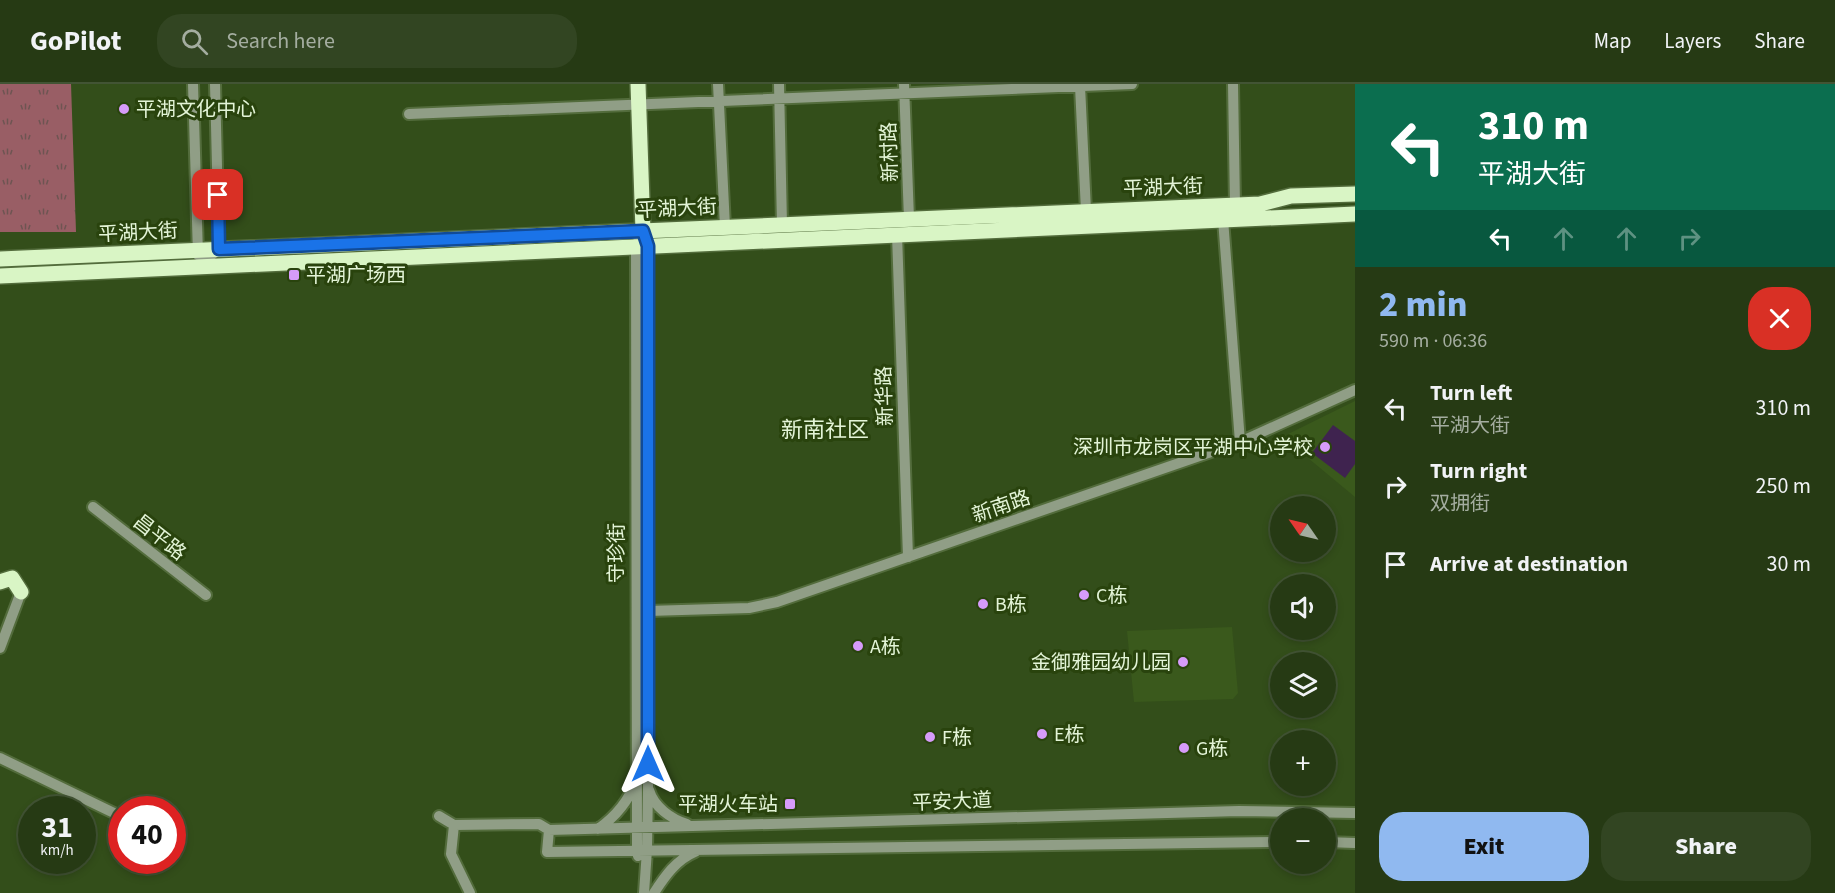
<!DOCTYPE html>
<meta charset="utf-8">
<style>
body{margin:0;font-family:"Source Sans 3","Noto Sans SC",sans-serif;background:#324522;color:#f1f3f6;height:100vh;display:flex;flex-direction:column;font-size:22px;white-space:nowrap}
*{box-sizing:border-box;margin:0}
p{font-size:20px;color:#a4ada0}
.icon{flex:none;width:33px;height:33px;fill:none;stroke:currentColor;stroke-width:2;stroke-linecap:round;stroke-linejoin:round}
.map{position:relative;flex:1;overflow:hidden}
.details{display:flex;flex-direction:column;background:#263a14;width:480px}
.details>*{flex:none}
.guide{background:#0b6e4f;color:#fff;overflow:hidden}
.needle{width:39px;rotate:304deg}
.fabs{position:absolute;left:1270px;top:412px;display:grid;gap:12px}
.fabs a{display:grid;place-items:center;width:66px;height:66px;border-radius:50%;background:#263a14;box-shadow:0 3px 9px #0003,0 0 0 2px #425434;font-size:30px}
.speed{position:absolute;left:18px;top:712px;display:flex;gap:12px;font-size:30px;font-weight:700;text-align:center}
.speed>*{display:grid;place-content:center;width:78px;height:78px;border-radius:50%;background:#263a14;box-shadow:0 3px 9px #0003,0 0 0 2px #425434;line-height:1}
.speed small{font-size:15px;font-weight:400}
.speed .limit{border:9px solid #d22;background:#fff;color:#111}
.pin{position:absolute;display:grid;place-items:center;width:51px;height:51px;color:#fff;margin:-26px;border-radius:12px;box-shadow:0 3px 9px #0006}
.me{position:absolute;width:66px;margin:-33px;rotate:0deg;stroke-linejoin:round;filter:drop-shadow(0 0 4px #0008)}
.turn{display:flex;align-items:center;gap:21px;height:126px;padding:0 24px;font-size:27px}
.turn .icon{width:78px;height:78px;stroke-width:2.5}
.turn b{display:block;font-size:42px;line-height:51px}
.lanes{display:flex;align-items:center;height:57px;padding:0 24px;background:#0003;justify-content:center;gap:30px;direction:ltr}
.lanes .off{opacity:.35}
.round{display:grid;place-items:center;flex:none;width:63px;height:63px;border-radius:24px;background:#324522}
.overview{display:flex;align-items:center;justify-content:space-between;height:102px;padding:0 24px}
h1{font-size:36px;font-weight:800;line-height:45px;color:#90b9f0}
.action{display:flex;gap:12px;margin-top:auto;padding:12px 24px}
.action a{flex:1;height:69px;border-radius:24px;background:#90b9f0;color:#111;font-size:24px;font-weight:800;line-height:69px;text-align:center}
.action a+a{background:#324522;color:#f1f3f6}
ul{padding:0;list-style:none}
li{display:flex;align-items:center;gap:18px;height:78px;padding:0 24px}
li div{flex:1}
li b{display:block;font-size:22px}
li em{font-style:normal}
header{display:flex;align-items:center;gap:36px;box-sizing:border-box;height:84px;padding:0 30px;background:#263a14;border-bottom:2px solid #425434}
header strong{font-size:28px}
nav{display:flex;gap:33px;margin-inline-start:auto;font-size:21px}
.search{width:420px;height:54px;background:#324522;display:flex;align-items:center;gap:15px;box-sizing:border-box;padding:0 21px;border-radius:24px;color:#a4ada0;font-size:22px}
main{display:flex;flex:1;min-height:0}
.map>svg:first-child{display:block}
.built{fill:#3a591c}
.park{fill:url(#park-tufts)}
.water{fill:#3f234f}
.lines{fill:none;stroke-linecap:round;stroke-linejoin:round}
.minor-casing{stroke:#536c3c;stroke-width:14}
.major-casing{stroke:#536c3c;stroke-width:18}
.minor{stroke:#909e86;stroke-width:10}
.major{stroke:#d9f5c5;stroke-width:15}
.route-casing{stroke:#114b97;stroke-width:15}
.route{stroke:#1a73e8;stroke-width:10}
.poi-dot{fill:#d69bf9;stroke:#29430d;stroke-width:2}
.labels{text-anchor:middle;stroke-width:6;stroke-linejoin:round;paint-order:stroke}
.poi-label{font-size:20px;fill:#e3f4d7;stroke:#29430d;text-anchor:start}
.street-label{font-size:20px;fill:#e3f4d7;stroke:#29430d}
.quarter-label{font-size:22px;fill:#e3f4d7;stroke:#29430d}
</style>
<header>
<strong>GoPilot</strong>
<div class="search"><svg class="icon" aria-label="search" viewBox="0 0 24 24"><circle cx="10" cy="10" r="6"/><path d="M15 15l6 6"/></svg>Search here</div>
<nav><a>Map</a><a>Layers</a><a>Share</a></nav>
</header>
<main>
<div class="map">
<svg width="1355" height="809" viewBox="0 0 1355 809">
<defs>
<pattern id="park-tufts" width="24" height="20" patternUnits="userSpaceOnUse" patternTransform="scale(1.5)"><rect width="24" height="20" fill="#995e65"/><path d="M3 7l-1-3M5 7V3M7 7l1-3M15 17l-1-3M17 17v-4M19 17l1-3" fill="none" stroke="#6e5452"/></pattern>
</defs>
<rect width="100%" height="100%" fill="#334e1a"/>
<path class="built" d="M 1355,317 L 1355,413 L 1308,374 L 1284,352 Z
M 1232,543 L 1238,609 L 1233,615 L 1134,618 L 1127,547 Z"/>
<path class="park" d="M 0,0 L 71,0 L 76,148 L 0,148 Z"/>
<path class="water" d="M 1333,341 L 1355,357 L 1355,380 L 1345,394 L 1312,369 Z"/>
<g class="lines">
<defs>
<path id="minor" d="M 193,0 L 198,171
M 718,0 L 725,143
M 779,0 L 782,141
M 904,0 L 909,135
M 1233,0 L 1235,121 L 1223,135 L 1240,358
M 1080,2 L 1086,127
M 409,30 L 1132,0
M 897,150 L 908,473
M 198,182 L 219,165 L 215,0
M 93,423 L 206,511
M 648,527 L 749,524 L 777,518 L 1240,358 L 1355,306
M 0,564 L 21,508
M 0,674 L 116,730
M 649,706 C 654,723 671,735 687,740
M 439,732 L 454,741
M 454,741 L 539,740 L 549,746 L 1239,727 L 1355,729
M 454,741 L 451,770 L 470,809
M 598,745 C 615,733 629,716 636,697
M 549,746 L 547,768 L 1281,758
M 1326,758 L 1355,759
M 638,772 L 637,767 L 636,162 L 643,147
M 644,809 L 647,766 L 648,704 L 647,158
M 654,809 C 665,792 676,776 695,768"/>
<path id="major" d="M 638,0 L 643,147
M 0,175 L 1260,120 L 1291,112 L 1355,110
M 0,192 L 1355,130
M 0,498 L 12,494 L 21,508"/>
</defs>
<use href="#minor" class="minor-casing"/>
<use href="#major" class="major-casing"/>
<use href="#minor" class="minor"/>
<use href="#major" class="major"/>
</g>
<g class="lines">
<defs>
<path id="route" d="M 218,111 L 219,165 L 643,147 L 648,162 L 648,680"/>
</defs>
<use href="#route" class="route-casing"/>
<use href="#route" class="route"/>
</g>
<g class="poi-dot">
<circle cx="124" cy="25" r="6"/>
<rect x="288" y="185" width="12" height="12" rx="3"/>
<circle cx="1325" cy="363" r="6"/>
<circle cx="1084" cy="511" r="6"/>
<circle cx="983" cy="520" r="6"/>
<circle cx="858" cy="562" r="6"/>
<circle cx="1183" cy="578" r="6"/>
<circle cx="1042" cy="650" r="6"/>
<circle cx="930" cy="653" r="6"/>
<circle cx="1184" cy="664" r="6"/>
<rect x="784" y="714" width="12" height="12" rx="3"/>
</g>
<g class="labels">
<g class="poi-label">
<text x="136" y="32">平湖文化中心</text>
<text x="306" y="198">平湖广场西</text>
<text x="1313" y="370" text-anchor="end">深圳市龙岗区平湖中心学校</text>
<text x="1096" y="518">C栋</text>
<text x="995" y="527">B栋</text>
<text x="870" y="569">A栋</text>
<text x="1171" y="585" text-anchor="end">金御雅园幼儿园</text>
<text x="1054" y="657">E栋</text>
<text x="942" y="660">F栋</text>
<text x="1196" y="671">G栋</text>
<text x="778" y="727" text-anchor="end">平湖火车站</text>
</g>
<g class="street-label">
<text transform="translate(889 68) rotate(-92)" y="7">新村路</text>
<text transform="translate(1163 103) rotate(-2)" y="7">平湖大街</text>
<text transform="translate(677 124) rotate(-3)" y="7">平湖大街</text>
<text transform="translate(138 148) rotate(-3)" y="7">平湖大街</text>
<text transform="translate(884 312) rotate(-92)" y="7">新华路</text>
<text transform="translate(1001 422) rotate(-19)" y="7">新南路</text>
<text transform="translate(160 453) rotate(38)" y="7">昌平路</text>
<text transform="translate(616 469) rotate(-90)" y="7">守珍街</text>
<text transform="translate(952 717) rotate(-2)" y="7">平安大道</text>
</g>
<g class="quarter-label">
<text x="825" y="353">新南社区</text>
</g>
</g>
</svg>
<div class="fabs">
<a><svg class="needle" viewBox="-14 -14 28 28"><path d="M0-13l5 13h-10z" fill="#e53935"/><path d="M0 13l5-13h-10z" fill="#a4ada0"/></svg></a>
<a><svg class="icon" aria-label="sound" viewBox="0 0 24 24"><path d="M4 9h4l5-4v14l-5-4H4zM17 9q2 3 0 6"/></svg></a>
<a><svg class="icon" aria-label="layers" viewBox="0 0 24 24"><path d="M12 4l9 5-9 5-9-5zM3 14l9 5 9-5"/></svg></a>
<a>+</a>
<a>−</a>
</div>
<div class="speed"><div>31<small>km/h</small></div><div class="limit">40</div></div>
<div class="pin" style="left:218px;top:111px;background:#d93025"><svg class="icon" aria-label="arrive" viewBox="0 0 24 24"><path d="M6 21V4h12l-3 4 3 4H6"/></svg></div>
<svg class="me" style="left:648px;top:680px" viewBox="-20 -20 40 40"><path d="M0-17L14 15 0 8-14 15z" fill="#1a73e8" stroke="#fff" stroke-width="4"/></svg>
</div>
<section class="details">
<div class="guide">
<div class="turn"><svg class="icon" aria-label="left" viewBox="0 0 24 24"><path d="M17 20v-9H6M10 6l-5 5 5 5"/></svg><div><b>310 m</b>平湖大街</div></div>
<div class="lanes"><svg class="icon" aria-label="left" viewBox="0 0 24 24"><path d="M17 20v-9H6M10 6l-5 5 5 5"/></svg><svg class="icon off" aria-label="ahead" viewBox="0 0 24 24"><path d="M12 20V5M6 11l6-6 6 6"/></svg><svg class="icon off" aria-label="ahead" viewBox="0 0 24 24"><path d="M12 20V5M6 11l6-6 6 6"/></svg><svg class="icon off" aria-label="right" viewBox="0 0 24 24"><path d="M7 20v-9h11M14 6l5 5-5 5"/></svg></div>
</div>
<div class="overview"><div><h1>2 min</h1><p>590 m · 06:36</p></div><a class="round" style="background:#d93025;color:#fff"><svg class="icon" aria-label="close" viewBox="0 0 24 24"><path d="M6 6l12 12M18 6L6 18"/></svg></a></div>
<ul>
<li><svg class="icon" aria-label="left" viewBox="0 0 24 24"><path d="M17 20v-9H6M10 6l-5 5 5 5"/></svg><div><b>Turn left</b><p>平湖大街</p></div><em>310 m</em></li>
<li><svg class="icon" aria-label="right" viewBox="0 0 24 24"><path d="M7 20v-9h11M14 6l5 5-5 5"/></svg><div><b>Turn right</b><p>双拥街</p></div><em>250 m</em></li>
<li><svg class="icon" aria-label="arrive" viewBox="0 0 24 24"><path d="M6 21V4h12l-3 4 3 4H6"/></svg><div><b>Arrive at destination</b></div><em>30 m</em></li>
</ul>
<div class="action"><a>Exit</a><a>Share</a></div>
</section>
</main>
